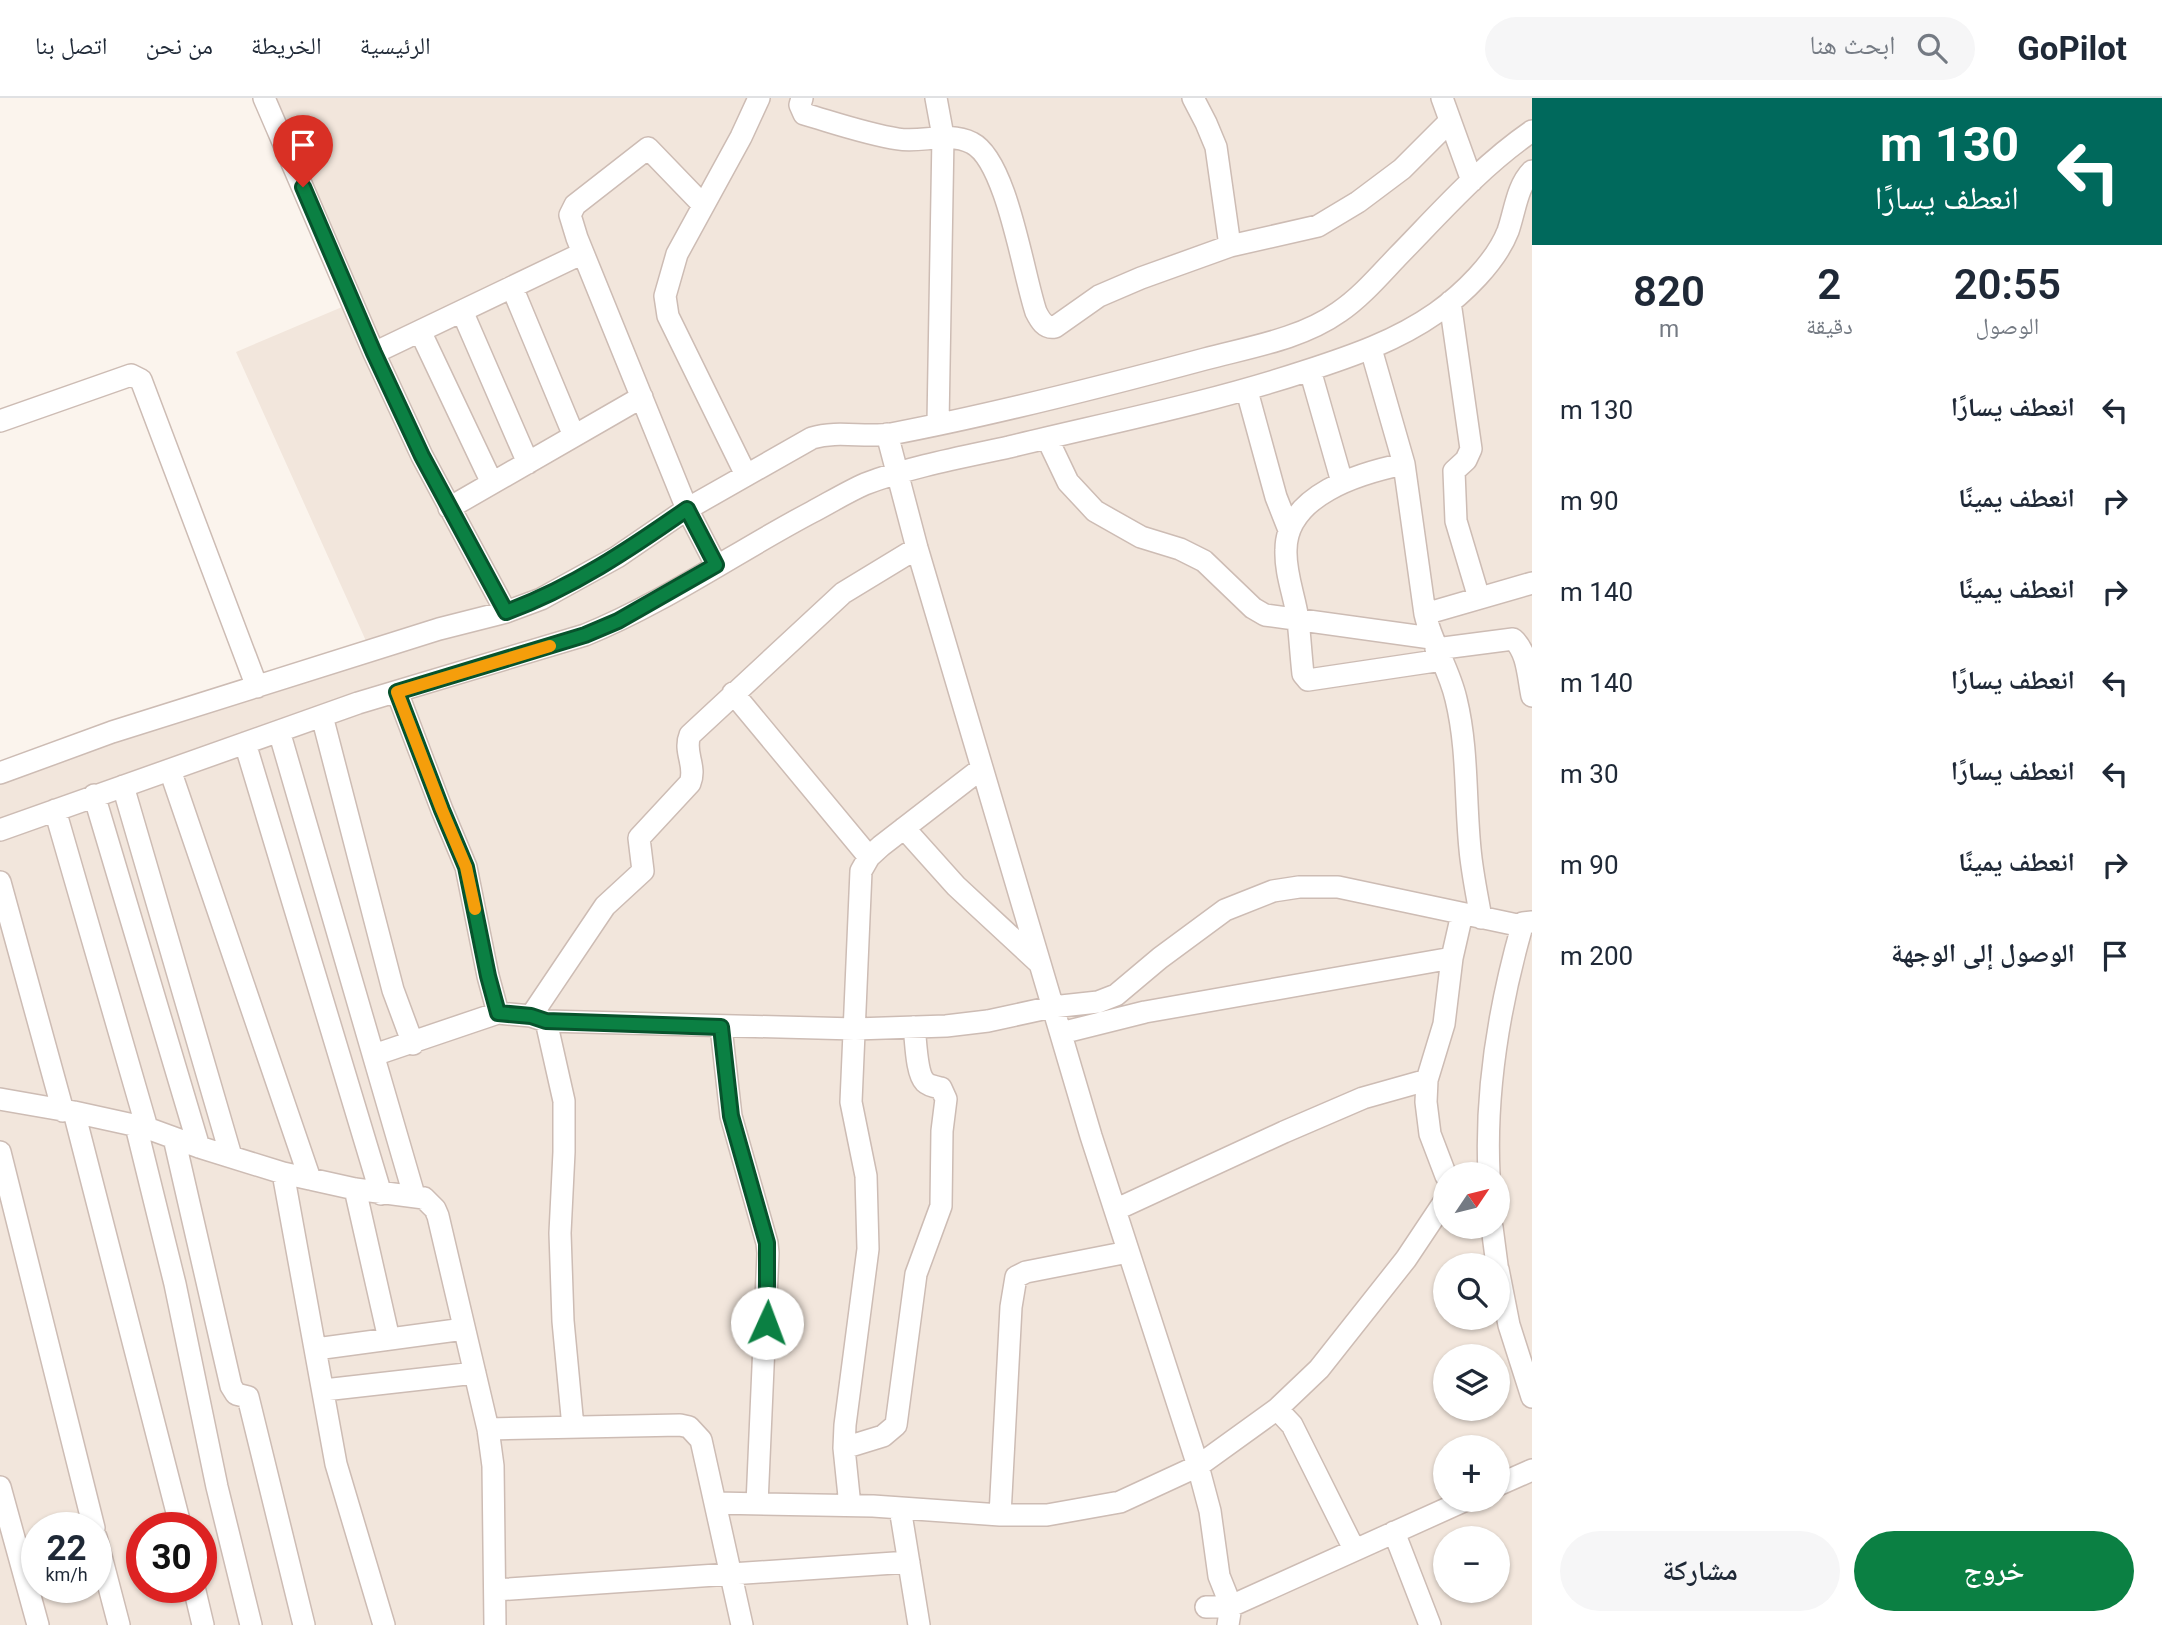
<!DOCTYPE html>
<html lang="ar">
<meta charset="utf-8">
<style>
body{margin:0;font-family:Roboto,"Noto Naskh Arabic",sans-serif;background:#f6f6f7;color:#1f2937;direction:rtl;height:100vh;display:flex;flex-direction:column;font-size:26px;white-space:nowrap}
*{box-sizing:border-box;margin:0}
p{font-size:23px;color:#747a83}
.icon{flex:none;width:38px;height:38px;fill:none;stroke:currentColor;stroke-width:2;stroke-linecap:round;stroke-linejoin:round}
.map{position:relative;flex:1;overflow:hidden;direction:ltr}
.panel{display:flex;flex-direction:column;background:#fff;width:630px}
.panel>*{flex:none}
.hud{background:#00695c;color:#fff;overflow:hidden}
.needle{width:46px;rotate:55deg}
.controls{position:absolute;left:1433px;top:1064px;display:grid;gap:14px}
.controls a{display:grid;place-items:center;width:77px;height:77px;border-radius:50%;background:#fff;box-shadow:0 2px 5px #0004;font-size:35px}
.speed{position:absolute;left:21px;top:1414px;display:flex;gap:14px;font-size:35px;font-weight:700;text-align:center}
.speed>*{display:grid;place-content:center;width:91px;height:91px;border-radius:50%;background:#fff;box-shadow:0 2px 5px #0004;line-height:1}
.speed small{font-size:18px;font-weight:400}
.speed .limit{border:10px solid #d22;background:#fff;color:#111}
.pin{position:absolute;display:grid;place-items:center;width:60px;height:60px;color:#fff;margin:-72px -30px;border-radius:50% 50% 50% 0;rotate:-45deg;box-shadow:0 0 7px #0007}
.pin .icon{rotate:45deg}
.me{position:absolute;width:77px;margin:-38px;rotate:2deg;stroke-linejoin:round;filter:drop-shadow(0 0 5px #0008)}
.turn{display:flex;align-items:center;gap:24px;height:147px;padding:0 28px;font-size:32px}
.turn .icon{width:91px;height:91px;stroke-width:2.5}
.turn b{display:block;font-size:49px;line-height:60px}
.eta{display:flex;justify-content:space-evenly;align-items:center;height:119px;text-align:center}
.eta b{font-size:42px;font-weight:600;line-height:49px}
.cta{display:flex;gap:14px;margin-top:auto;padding:14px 28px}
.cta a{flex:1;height:80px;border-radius:42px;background:#0b8043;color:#fff;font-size:28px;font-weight:600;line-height:80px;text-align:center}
.cta a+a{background:#f6f6f7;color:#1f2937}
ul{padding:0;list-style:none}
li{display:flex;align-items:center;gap:21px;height:91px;padding:0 28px}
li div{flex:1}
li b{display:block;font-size:26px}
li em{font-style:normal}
header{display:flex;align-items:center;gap:42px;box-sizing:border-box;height:98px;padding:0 35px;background:#fff;border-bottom:2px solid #e0e1e3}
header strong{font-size:33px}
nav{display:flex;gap:38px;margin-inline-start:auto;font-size:24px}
.search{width:490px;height:63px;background:#f6f6f7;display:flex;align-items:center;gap:18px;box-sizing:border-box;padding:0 24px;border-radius:38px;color:#747a83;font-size:26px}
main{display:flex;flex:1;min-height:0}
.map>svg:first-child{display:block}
.residential{fill:#f2e6dc;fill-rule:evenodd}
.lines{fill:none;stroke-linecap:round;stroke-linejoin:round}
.minor-casing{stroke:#cdbcb4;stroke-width:24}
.minor{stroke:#fff;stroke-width:21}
.route-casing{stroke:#07532c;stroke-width:18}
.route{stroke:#0b8043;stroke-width:12}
.slow{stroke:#f59e0b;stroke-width:12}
</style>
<header>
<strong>GoPilot</strong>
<div class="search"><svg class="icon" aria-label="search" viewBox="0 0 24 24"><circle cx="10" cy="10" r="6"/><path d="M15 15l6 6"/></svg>ابحث هنا</div>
<nav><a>الرئيسية</a><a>الخريطة</a><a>من نحن</a><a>اتصل بنا</a></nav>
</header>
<main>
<section class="panel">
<div class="hud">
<div class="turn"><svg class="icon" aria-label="left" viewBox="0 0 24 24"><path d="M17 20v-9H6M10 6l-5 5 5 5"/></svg><div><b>130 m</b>انعطف يسارًا</div></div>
</div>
<div class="eta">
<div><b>20:55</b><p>الوصول</p></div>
<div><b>2</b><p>دقيقة</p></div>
<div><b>820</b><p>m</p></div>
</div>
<ul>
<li><svg class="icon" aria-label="left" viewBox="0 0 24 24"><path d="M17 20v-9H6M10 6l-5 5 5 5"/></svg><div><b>انعطف يسارًا</b></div><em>130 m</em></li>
<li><svg class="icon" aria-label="right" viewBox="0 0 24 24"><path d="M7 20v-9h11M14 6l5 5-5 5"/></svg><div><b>انعطف يمينًا</b></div><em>90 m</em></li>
<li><svg class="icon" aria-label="right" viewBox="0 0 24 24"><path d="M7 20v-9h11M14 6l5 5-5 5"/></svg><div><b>انعطف يمينًا</b></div><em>140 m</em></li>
<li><svg class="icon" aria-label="left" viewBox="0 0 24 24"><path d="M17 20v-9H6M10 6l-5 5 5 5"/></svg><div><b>انعطف يسارًا</b></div><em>140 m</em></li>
<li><svg class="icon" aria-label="left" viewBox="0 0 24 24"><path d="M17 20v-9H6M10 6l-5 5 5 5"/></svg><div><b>انعطف يسارًا</b></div><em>30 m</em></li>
<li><svg class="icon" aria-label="right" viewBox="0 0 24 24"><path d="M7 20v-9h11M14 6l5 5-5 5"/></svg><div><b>انعطف يمينًا</b></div><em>90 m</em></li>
<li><svg class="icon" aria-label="arrive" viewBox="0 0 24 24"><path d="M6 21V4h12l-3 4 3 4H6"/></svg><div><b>الوصول إلى الوجهة</b></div><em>200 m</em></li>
</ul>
<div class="cta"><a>خروج</a><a>مشاركة</a></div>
</section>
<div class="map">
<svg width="1532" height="1527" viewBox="0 0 1532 1527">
<rect width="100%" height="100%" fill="#fbf4ed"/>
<path class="residential" d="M 263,0 L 1532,0 L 1532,1527 L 0,1527 L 0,680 L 366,543 L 236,254 L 361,201 ZM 1446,1076 L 1498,1076 L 1498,1129 L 1446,1129 ZM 1446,1167 L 1498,1167 L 1498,1220 L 1446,1220 ZM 1446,1258 L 1498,1258 L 1498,1311 L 1446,1311 ZM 1446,1349 L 1498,1349 L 1498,1402 L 1446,1402 ZM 37,1430 L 96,1430 L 96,1489 L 37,1489 ZM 142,1430 L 201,1430 L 201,1489 L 142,1489 ZM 1446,1440 L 1498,1440 L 1498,1493 L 1446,1493 Z"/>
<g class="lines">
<defs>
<path id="minor" d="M 264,0 L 374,255 L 422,358 L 506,514
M 802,0 L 800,7 L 804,16 C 835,25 866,36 898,41 C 923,45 947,33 972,45 C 1007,63 1023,176 1036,214 C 1040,222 1045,231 1055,229 L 1099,198 L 1141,180 L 1230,148 L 1318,128 L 1358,104 L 1402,71 L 1450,23
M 936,0 L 943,38 L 938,325
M 1193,0 L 1206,25 L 1216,49 L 1230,148
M 1442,0 L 1472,83
M 703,107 L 648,50 L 575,107 L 570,117 L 577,140 L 687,411 L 716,467
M 512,189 L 574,338
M 1450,204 L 1471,351 L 1466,362 L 1454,373 L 1456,423 L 1479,500
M 462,213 L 528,365
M 420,233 L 492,385
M 1371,251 L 1404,366 L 1425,516 C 1432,547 1449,570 1456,601 C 1468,650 1465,701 1470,751 C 1472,774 1477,797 1481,820
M 374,255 L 583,155
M 1310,272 L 1342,384
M 1247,293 L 1276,399 L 1289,432
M 0,323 L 131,277 L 141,282 L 257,589
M 887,336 L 917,450 L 1091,1038 L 1198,1368 L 1210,1413 L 1219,1478 L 1231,1508 L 1228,1527
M 1047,340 L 1068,384 L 1095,413 L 1141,439 L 1180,451 L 1204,463 L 1253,510 L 1265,517 L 1431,540
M 1404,366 C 1360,375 1286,397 1286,452 C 1285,476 1295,499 1298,522 C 1300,540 1301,558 1303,576 L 1308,582 L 1442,562
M 746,377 L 668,218 L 665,198 L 677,156 L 741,39 L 759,0
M 449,410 L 642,299
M 1425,516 L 1532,485
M 1436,551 L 1513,541 C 1528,554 1528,580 1532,598
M 397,594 L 442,712 L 466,769 L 488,878 L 498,915
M 733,595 L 869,759
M 322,618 L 393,892 L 413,946
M 279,633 L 414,1097
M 245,645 L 381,1096
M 170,672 L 310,1081
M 0,675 L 112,634 L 439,531 L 506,514 L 541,501 L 617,459 L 687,411 L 812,340 C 838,332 864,340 891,336 C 996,316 1101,289 1205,261 C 1250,249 1301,241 1339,214 C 1360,200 1379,178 1397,159 C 1440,115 1481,68 1532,33
M 123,688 L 231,1058
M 94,697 L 199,1049
M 55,712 L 147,1030
M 904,730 L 956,788 L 1038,864
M 0,732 L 358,605 L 585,537 C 664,505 736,454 812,414 C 829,405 847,394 865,386 C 909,369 963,359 1009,349 C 1108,325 1209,305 1306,273 C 1352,258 1396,243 1436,215 C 1463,196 1496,164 1508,133 C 1515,113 1517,88 1532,73
M 0,784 L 63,1013
M 531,918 L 605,808 L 643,773 L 639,740 L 690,685 C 697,668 683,654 690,637 L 843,495 L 917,450
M 546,923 L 564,1003 L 564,1054 L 560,1135 L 563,1223 L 573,1329
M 721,929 L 731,1018 L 767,1145 L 768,1155 L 757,1406
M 1061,935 L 1145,914 L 1452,860
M 374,957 L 498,915 L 531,918 L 546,923 L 855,931 L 946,928 L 988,923 L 1052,909 L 1098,904 L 1116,897 L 1160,860 L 1225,812 L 1273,793 L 1299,789 L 1338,789 L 1522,828 L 1523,825 L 1532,824
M 0,1001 L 74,1014 L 147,1030 L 199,1049 L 283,1075 L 355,1091 L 424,1100 L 435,1111 L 438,1118 L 488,1331 L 493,1368 L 495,1527
M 74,1014 L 181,1430
M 136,1028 L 175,1186 L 217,1389 L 251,1527
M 174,1040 L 231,1288 L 236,1296 L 248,1299 L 304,1527
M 0,1054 L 94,1430
M 283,1075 L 336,1366 L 384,1527
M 1489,1076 C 1485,991 1499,909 1522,828
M 1446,1078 L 1430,1036 L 1426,1004 L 1427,982 L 1444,926 L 1452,860 L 1462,816
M 355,1091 L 389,1241
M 1115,1112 L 1284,1034 L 1363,1000 L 1427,982
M 1492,1129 L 1497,1167
M 1498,1171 L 1509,1227 L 1532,1299
M 316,1251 L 464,1231
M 324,1292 L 475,1275
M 1277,1311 L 1292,1327 L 1354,1451
M 488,1331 L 680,1327 L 689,1329 L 701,1342 L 742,1527
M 844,1350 L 883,1338 L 896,1327 L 916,1176 L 941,1108 L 942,1033 L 946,1001 L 941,990 C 936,989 929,988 925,984 C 916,975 916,942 914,929
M 1498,1387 L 1532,1372
M 0,1389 L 38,1527
M 716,1405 L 873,1408 L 1000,1417 L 1047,1417 L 1120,1404 L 1198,1368 L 1277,1311 L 1319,1271 L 1406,1161 L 1446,1101
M 850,1408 L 844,1350 L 845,1327 L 868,1151 L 866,1078 L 851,1004 L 861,773 L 869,759 L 881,748 L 982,670
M 900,1410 L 919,1527
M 1000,1417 L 1011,1209 L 1016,1179 L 1026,1174 L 1128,1154
M 1394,1434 L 1430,1527
M 96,1439 L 119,1527
M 194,1489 L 203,1527
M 495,1492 L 909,1464
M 1206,1509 L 1231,1508 L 1466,1402"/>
</defs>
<use href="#minor" class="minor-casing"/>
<use href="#minor" class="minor"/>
</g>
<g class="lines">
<defs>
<path id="route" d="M 303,89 L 374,255 L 422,358 L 506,514 C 572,490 630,451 687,411 L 716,467 L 618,523 L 585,537 L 397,594 L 442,712 L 466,769 L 488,878 L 498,915 L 531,918 L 546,923 L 721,929 L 731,1018 L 767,1145 L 767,1225"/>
</defs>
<use href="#route" class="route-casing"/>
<use href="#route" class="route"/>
<path class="slow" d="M 475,811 L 466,769 L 442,712 L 397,594 L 550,548"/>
</g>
</svg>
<div class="controls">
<a><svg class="needle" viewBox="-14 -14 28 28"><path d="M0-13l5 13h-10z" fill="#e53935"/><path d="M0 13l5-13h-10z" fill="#747a83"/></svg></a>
<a><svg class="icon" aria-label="search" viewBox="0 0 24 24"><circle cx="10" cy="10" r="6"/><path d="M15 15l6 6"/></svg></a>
<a><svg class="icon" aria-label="layers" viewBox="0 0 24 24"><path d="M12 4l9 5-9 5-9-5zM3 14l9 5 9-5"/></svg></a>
<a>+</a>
<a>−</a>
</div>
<div class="speed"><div>22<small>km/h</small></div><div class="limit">30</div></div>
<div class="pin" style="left:303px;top:89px;background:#d93025"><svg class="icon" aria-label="arrive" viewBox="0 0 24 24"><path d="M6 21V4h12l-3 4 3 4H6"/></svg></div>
<svg class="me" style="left:767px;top:1225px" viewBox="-20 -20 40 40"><circle r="19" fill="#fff"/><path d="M0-13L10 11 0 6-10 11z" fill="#0b8043"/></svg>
</div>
</main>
